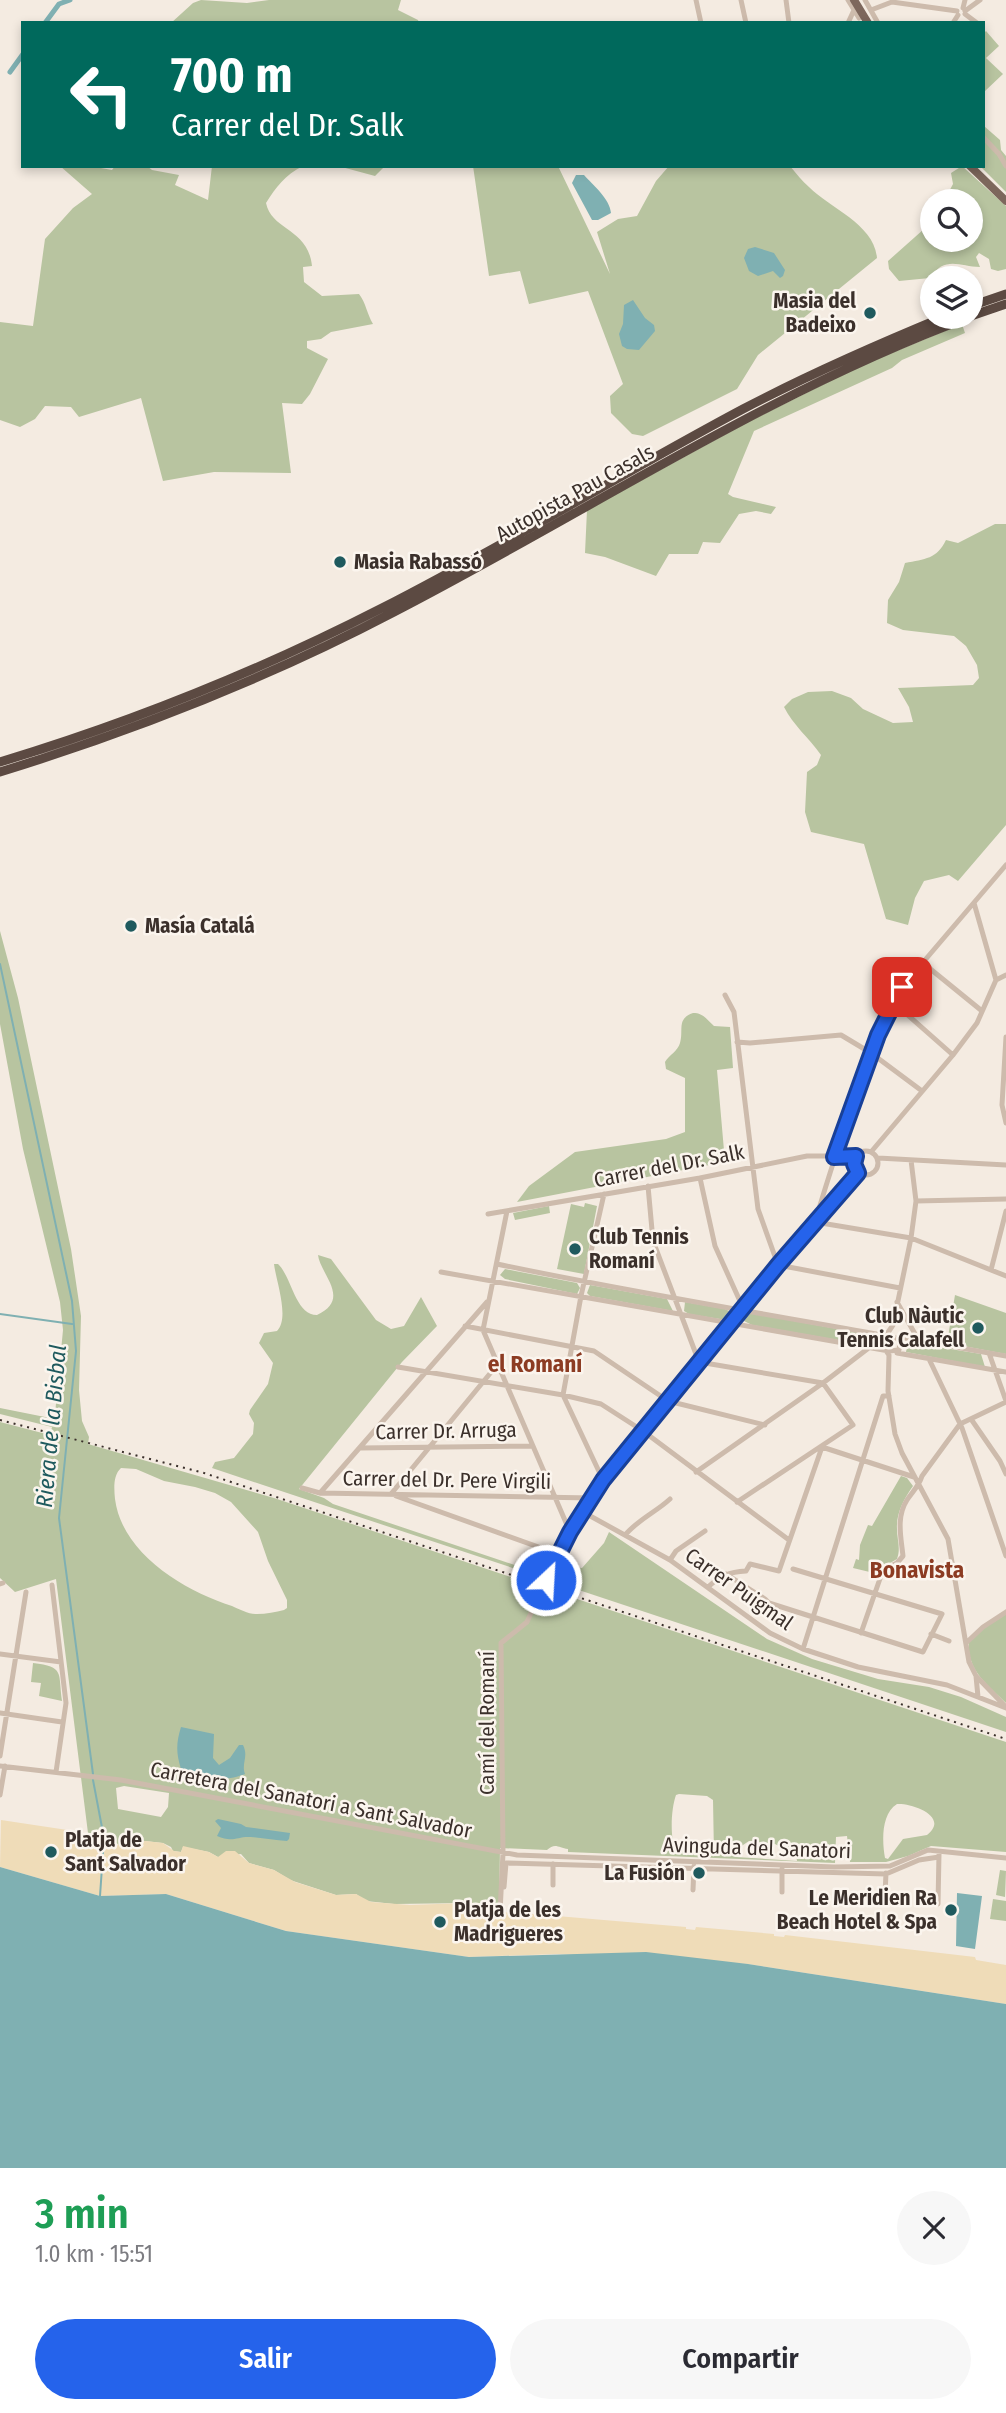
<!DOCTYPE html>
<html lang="es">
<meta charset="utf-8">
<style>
body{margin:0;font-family:"Fira Sans Condensed",sans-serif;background:#f7f7f7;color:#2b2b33;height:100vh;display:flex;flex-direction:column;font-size:26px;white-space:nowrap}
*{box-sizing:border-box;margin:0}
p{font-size:23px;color:#7c7c81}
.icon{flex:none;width:38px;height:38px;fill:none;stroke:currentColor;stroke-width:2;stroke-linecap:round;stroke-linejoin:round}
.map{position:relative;height:2168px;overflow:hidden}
.panel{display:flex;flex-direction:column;background:#fff;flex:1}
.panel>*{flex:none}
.banner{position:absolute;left:21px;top:21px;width:964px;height:147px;border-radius:0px;box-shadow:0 4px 10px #0003;background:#00695c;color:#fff;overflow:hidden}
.fabs{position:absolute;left:920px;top:189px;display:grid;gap:14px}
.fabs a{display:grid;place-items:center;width:63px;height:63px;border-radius:50%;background:#fff;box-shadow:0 4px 10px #0003;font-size:35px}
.pin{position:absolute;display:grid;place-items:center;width:60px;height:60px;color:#fff;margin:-30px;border-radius:14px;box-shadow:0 4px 10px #0006}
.me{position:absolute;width:77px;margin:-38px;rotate:25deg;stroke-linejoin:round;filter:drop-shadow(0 0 5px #0008)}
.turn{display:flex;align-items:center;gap:24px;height:147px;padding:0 35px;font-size:32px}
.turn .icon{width:91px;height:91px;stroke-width:2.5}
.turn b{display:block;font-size:49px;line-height:60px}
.round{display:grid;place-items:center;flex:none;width:74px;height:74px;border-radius:37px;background:#f7f7f7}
.overview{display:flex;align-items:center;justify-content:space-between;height:119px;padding:0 35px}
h1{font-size:42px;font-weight:600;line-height:52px;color:#1e9e55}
.action{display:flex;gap:14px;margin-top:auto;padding:14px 35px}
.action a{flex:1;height:80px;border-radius:42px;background:#2563eb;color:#fff;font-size:28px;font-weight:600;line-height:80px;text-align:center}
.action a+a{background:#f7f7f7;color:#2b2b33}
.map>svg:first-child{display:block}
.green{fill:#b8c4a0;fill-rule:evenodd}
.sand{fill:#efdcb8}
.water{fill:#7fb0b2}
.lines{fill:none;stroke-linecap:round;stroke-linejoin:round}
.stream{stroke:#7fb0b2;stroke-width:2}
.canal{stroke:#7fb0b2;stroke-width:5}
.minor{stroke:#cdbbac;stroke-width:5}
.primary{stroke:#7d675c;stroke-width:8}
.motorway{stroke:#5c4a42;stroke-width:9}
.rail{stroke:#3b302b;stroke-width:2;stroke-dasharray:2 5;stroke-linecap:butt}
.route-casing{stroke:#184099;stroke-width:18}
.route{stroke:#2563eb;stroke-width:12}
.poi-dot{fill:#1f5a5e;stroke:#fbf5ee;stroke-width:2.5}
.labels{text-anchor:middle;stroke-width:5;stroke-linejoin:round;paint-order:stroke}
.poi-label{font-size:21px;font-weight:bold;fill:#3b302b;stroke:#fbf5ee;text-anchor:start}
.street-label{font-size:21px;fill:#3b302b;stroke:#fbf5ee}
.neighbourhood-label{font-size:23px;font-weight:bold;fill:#8c3b22;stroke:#fbf5ee}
.water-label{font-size:23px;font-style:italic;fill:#1f5a5e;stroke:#fbf5ee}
</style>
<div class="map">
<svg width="1006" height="2168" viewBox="0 0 1006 2168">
<rect width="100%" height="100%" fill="#f4ebe1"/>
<path class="green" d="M 201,0 L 247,3 L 269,0 L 401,0 L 398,10 L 418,20 L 419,23 L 171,23 L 193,3 Z
M 986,31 L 999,46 L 986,58 L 1003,74 L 984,92 L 984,33 Z
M 984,126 L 1000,140 L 1001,150 L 1006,156 L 1006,192 L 980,166 L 984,166 Z
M 60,166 L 90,166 L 112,170 L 115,166 L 147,166 L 152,170 L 179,175 L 175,185 L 208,200 L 212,166 L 303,166 C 285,175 276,187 266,203 C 272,231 308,228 312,266 L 303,267 L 304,282 L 322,296 L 359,294 C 366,303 367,314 373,324 L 331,332 L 321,339 L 307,341 L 307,348 L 328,359 L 310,394 L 302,404 L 282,403 L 291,473 L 214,472 L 163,481 L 141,398 L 79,417 L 71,407 L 45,406 L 35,419 L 20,427 L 0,420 L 0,322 L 33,326 L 45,239 L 73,208 L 92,194 Z
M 338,166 L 385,166 L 375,176 Z
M 473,166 L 558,166 L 610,274 L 597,232 L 618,219 L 637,216 L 656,181 L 669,166 L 790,166 C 796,173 802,181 809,187 C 831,209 874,224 877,258 L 758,355 L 737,389 L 643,436 L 632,434 L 611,413 L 610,396 L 623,384 L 588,291 L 529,304 L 520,271 L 489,276 Z
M 962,166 L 1006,206 L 1006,269 L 998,271 L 991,269 L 989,259 L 979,253 L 976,257 L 980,267 C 960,267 945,255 930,278 L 899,281 L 889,269 L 888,261 L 933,221 L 933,240 L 971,240 L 971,201 L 944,201 L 953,184 L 951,173 Z
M 962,324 L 965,333 L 902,360 L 892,368 L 754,431 L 728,494 L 733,497 L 776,507 L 771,514 L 756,511 L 739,514 L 720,543 L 703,542 L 698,554 L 669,554 L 656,576 L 605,557 L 585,553 L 587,510 L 748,422 L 860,366 Z
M 995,524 L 1006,524 L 1006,825 L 958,881 L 949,875 L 924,881 L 915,898 L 908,925 L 886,919 L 864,844 L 811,832 L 805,812 L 807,772 L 817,765 L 821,755 C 809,738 793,725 784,707 L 792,699 L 808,692 L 832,691 L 851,698 L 863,709 L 893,723 L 913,722 L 909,707 L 898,688 L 973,685 L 979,678 L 977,665 L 966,646 L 954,636 L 903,630 L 887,623 L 888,600 L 899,582 L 905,563 C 925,559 937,559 946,540 L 958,543 Z
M 0,931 L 18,998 L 71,1249 L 81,1316 L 79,1390 L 82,1421 L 89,1437 L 88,1444 L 274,1498 L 1006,1742 L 1006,1852 L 931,1846 L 908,1856 L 886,1862 L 850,1862 L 847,1836 L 836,1837 L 835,1863 L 568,1852 L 568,1849 C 559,1848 555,1842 547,1850 L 500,1848 L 499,1909 L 466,1903 L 394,1904 L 366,1901 L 356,1894 L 336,1895 L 290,1880 L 274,1870 L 249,1863 L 241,1854 L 218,1857 L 209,1852 L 183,1847 L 181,1852 L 173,1851 L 171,1847 L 163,1843 L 145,1841 L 122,1846 L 88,1833 L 56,1579 L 15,1592 L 0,1578 L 0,1422 L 50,1435 L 52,1427 L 0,1414 L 0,1408 L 50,1418 L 55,1414 L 63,1330 L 60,1302 L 23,1149 L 0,1024 ZM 121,1468 L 136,1469 L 164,1481 L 195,1487 L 215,1493 L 231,1502 L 258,1532 L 268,1561 L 287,1600 L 287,1608 L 284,1610 C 276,1612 266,1614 257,1614 C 250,1615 239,1609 232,1606 C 185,1591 122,1554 115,1499 C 114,1489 113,1475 121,1468 ZM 124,1786 L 169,1793 L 168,1807 L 161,1817 L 118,1809 L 116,1788 ZM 679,1794 L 707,1796 L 713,1800 L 714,1855 L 710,1856 L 675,1850 C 670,1836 671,1809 676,1795 ZM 897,1804 C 913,1803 950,1817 927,1835 L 903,1839 L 888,1859 L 885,1858 C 882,1841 881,1814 897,1804 ZM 749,1841 L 775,1844 L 796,1855 L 797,1861 L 736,1857 L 737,1849 Z
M 693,1013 C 704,1013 707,1020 714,1026 L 730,1027 L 733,1068 L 717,1070 L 725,1162 L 517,1202 L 529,1186 L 575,1152 L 666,1139 L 685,1132 L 685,1078 L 666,1069 L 665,1062 C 669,1055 678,1051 680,1043 C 684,1030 676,1019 693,1013 Z
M 585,1203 L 597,1206 L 584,1274 L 557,1269 L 571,1204 L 584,1207 Z
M 549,1206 L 550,1213 L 515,1220 L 513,1213 Z
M 318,1255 L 331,1259 L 376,1320 L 391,1329 L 404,1326 L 421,1297 L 437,1326 L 402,1362 L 299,1489 L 324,1498 L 333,1504 L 550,1577 L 557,1565 L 582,1568 L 604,1543 L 609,1532 L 767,1639 L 812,1659 L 878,1679 L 929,1687 L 961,1697 L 1006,1717 L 1006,1732 L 212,1468 L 215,1462 L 234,1458 L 253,1434 L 254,1423 L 249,1414 L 250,1410 L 268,1384 L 273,1363 L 259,1343 L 264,1333 L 277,1331 C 290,1318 276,1281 274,1264 L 278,1264 C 292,1277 295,1315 317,1315 C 352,1299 320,1274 318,1255 Z
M 505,1269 L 577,1283 L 580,1288 L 577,1294 L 505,1279 L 500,1275 Z
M 590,1285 L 667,1299 L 673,1311 L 590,1296 L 587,1293 Z
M 955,1295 L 1006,1313 L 1006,1354 L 947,1343 Z
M 685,1302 L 725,1309 L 733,1313 L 726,1320 L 689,1314 L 684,1311 Z
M 750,1313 L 871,1335 L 876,1339 L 866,1345 L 752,1325 L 742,1320 Z
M 908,1342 L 981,1354 L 985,1367 L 906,1352 Z
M 901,1476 L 907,1478 L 913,1486 C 904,1499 896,1513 897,1529 C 897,1540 901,1548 897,1559 L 883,1567 L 878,1574 L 853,1568 L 856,1559 L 859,1560 L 860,1545 L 868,1525 L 872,1526 Z
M 1006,1614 L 1006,1703 C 987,1684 966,1670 969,1640 L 989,1623 Z
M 33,1663 C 65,1667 58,1672 62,1701 L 39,1696 L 41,1683 L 31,1682 Z
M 1000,1870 L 1006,1871 L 1005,1897 L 996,1895 Z
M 993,1899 L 1006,1901 L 1006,1921 L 990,1919 Z"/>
<path class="sand" d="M 1,1820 L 74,1831 L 74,1835 L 82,1838 L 84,1833 L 88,1833 L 122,1846 L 145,1841 L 163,1843 L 174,1851 L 181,1852 L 183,1846 L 209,1852 L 218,1857 L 226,1851 L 235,1851 L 249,1863 L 274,1870 L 295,1882 L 336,1895 L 356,1894 L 371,1902 L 410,1905 L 466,1903 L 499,1909 L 499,1912 L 547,1915 L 547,1918 L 556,1918 L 557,1916 L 686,1927 L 686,1929 L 695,1930 L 696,1927 L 774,1934 L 774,1936 L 784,1937 L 785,1935 L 975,1957 L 976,1960 L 1006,1965 L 1006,2004 L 748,1964 L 557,1954 L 469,1957 L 286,1931 L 166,1894 L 100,1896 L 0,1867 Z"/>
<path class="water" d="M 576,175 L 584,175 C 593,185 610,199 611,213 L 598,220 L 592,220 L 572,183 Z
M 755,247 L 774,253 L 785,270 L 783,276 L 780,278 L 773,271 L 758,276 L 749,271 L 744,258 L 748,249 Z
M 633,300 L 645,318 L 654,325 L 655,331 L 639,350 L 627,349 L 622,346 L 619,334 L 623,324 L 624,305 Z
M 181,1727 L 214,1734 L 213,1758 L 219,1765 L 230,1758 L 239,1745 L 243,1745 C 249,1757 241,1763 245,1774 C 234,1778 215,1783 207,1774 L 200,1775 L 181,1769 C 176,1753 176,1743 181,1727 Z
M 218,1819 L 241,1824 L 246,1827 L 290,1833 L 289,1839 L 287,1841 C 275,1840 263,1838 251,1837 C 237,1836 233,1843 217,1836 L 221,1828 L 215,1821 Z
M 0,1867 L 100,1896 L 166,1894 L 286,1931 L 469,1957 L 646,1952 L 748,1964 L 1006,2004 L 1006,2168 L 0,2168 Z
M 957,1893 L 982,1896 L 975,1949 L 956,1946 Z"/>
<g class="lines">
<path class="stream" d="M 0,964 L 72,1301 L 76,1351 L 59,1518 L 93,1774
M 0,1314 L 72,1324
M 93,1780 L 104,1838 L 100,1896"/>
<path class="canal" d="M 45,23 L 59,4 L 70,0
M 10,72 L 23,54"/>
<path class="minor" d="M 696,0 L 701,23
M 741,0 L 746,23
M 786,0 L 789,23
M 848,0 L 859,18
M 865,0 L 878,23
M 963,8 L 965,0
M 871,10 L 892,2 L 957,11
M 965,11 L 980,0
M 965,14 L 977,23
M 848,23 L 854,10
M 953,23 L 958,15
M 984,138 L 999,154 L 1006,166
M 1006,865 L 902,987 C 882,1020 870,1056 857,1092 C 842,1135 828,1178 815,1222 L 911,1238 L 1006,1276
M 974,903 L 996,980
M 923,963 L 982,1011
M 725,995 L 734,1012 L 758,1209 L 778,1265 L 900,1288
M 893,1002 L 953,1055
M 1006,1037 L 1002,1105 L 1006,1123
M 737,1042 L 750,1043 L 841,1035 L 871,1053 L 922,1091
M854 1163a12 12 0 1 1 24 0a12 12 0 1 1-24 0Z
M 871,1152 L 953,1055 L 977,1023 L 996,980 L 1006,975
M 878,1158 L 1006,1165
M 700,1178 L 715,1246 L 744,1310
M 648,1186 L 653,1241 L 699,1362 L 823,1383 L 853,1425 L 737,1502
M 916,1201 L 1006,1199
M 507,1211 L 483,1330 L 570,1532
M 488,1214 L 700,1178 L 807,1156 L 856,1156
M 497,1264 C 625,1291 754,1312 883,1335 C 889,1336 896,1336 900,1341 L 899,1350 L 889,1351 L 884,1348 L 884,1341 L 891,1336
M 991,1270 L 1006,1211
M 441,1272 L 889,1351
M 897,1302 L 919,1341
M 465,1326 L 594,1351 L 668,1401 L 765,1425
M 885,1337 L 893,1325 L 911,1238 L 916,1201 L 911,1160
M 899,1337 L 1006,1356
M 885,1349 L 889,1355 L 888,1391 L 895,1434 L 902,1453 L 948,1539 L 969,1662 L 976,1676 L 1004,1705
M 897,1353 L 1006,1372
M 989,1353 L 1006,1401
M 929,1359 L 962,1428 L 1006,1556
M 398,1367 L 563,1395 L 601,1404 L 643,1431 L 789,1540
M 971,1419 L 1000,1461 L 1006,1474
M 360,1448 L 532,1446
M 696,1472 L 823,1383 L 883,1337
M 603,1480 L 563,1395 L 581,1296 L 604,1194
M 302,1488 L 320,1493 L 592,1498
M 320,1493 L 487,1302
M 391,1494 L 497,1365
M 396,1496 L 558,1554
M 583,1512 L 670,1560 L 770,1633 L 803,1649 L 858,1667 L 947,1685 L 1006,1708
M 626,1534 C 639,1519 656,1512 670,1499
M 670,1560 L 676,1551 L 705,1531
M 726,1574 L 765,1599 L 769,1603 L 923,1652 L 942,1614 L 793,1569
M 546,1580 L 570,1532 L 603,1480 L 778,1265 L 858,1173
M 0,1584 L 3,1583
M 52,1585 L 66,1703 L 56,1772
M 708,1587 C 720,1576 729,1572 746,1571 L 750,1564 L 779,1571 L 822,1447 L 914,1477
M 861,1633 L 883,1570 L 897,1563 L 903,1556 C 901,1537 896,1517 907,1500 C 913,1491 919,1486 922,1476 L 960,1424 L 1006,1402
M 931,1634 L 949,1641
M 966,1643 L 983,1627 L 1006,1612
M 803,1649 L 883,1396 L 889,1396
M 0,1654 L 61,1662
M 976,1676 L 978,1697
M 0,1713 L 62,1722
M 0,1756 L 26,1592
M 0,1766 L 121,1780 L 517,1855 L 834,1867 L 890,1866 L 928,1850 L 1006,1858
M 0,1795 L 5,1766
M 782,1869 L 782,1892
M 553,1885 L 553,1864
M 504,1887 L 506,1863 L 886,1874 L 919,1860 L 939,1857
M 693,1890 L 694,1866
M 885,1894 L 886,1873
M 938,1904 L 939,1854
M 500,1912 L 503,1853 L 501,1643 L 527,1622 L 541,1591"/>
<path class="primary" d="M 854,0 L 868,23
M 970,166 L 1006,201"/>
<path class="motorway" d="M 971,306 L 1006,294
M 971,316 L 1006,304
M 0,762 C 132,722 259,671 382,608 C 504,546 621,474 743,409 C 808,375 876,345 944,317
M 0,772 C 136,730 268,678 394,612 C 586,513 767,392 970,317"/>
<path class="rail" d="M 0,1420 L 204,1473 L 1006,1739"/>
</g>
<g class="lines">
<defs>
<path id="route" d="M 546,1580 L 570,1532 L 603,1480 L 778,1265 L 858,1173 L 854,1164 L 856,1156 L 834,1157 L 878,1035 L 902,987"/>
</defs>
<use href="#route" class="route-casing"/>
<use href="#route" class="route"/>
</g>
<g class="poi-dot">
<circle cx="870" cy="313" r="7"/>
<circle cx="340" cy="562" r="7"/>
<circle cx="131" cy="926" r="7"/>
<circle cx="575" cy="1249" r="7"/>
<circle cx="978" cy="1328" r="7"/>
<circle cx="51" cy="1852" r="7"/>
<circle cx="699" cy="1873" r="7"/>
<circle cx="951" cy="1910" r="7"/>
<circle cx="440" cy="1922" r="7"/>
</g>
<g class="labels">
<g class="poi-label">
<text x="856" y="308" text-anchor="end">Masia del<tspan x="856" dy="24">Badeixo</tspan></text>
<text x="354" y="569">Masia Rabassó</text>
<text x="145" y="933">Masía Catalá</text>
<text x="589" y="1244">Club Tennis<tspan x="589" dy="24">Romaní</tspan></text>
<text x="964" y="1323" text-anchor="end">Club Nàutic<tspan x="964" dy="24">Tennis Calafell</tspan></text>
<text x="65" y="1847">Platja de<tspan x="65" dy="24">Sant Salvador</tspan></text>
<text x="685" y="1880" text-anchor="end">La Fusión</text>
<text x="937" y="1905" text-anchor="end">Le Meridien Ra<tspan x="937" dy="24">Beach Hotel &amp; Spa</tspan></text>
<text x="454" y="1917">Platja de les<tspan x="454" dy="24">Madrigueres</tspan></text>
</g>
<g class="street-label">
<text transform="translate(575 493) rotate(-29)" y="7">Autopista Pau Casals</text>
<text transform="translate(669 1166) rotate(-11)" y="7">Carrer del Dr. Salk</text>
<text transform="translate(446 1431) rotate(-1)" y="7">Carrer Dr. Arruga</text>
<text transform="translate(447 1480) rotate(1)" y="7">Carrer del Dr. Pere Virgili</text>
<text transform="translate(739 1589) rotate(35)" y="7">Carrer Puigmal</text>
<text transform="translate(487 1723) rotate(-90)" y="7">Camí del Romaní</text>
<text transform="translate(311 1800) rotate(11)" y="7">Carretera del Sanatori a Sant Salvador</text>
<text transform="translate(757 1848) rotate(2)" y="7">Avinguda del Sanatori</text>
</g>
<g class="neighbourhood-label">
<text x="535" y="1372">el Romaní</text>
<text x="917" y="1578">Bonavista</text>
</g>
<g class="water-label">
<text transform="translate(51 1426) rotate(-85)" y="8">Riera de la Bisbal</text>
</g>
</g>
</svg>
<div class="fabs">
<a><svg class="icon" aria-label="search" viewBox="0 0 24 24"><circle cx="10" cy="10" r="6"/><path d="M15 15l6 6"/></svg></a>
<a><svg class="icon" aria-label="layers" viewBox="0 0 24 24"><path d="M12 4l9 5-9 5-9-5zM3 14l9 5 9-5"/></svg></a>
</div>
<div class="pin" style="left:902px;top:987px;background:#d93025"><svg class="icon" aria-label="arrive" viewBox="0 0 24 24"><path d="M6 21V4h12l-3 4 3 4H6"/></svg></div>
<svg class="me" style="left:546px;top:1580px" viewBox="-20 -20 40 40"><circle r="17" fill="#2563eb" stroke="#fff" stroke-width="3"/><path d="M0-11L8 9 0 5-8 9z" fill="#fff"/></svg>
<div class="banner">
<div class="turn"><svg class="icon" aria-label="left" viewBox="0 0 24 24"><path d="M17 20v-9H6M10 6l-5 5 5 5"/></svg><div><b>700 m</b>Carrer del Dr. Salk</div></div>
</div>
</div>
<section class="panel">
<div class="overview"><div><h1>3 min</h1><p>1.0 km · 15:51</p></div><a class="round"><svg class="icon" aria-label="close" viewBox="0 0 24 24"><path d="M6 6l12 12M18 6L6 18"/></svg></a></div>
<div class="action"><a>Salir</a><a>Compartir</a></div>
</section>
